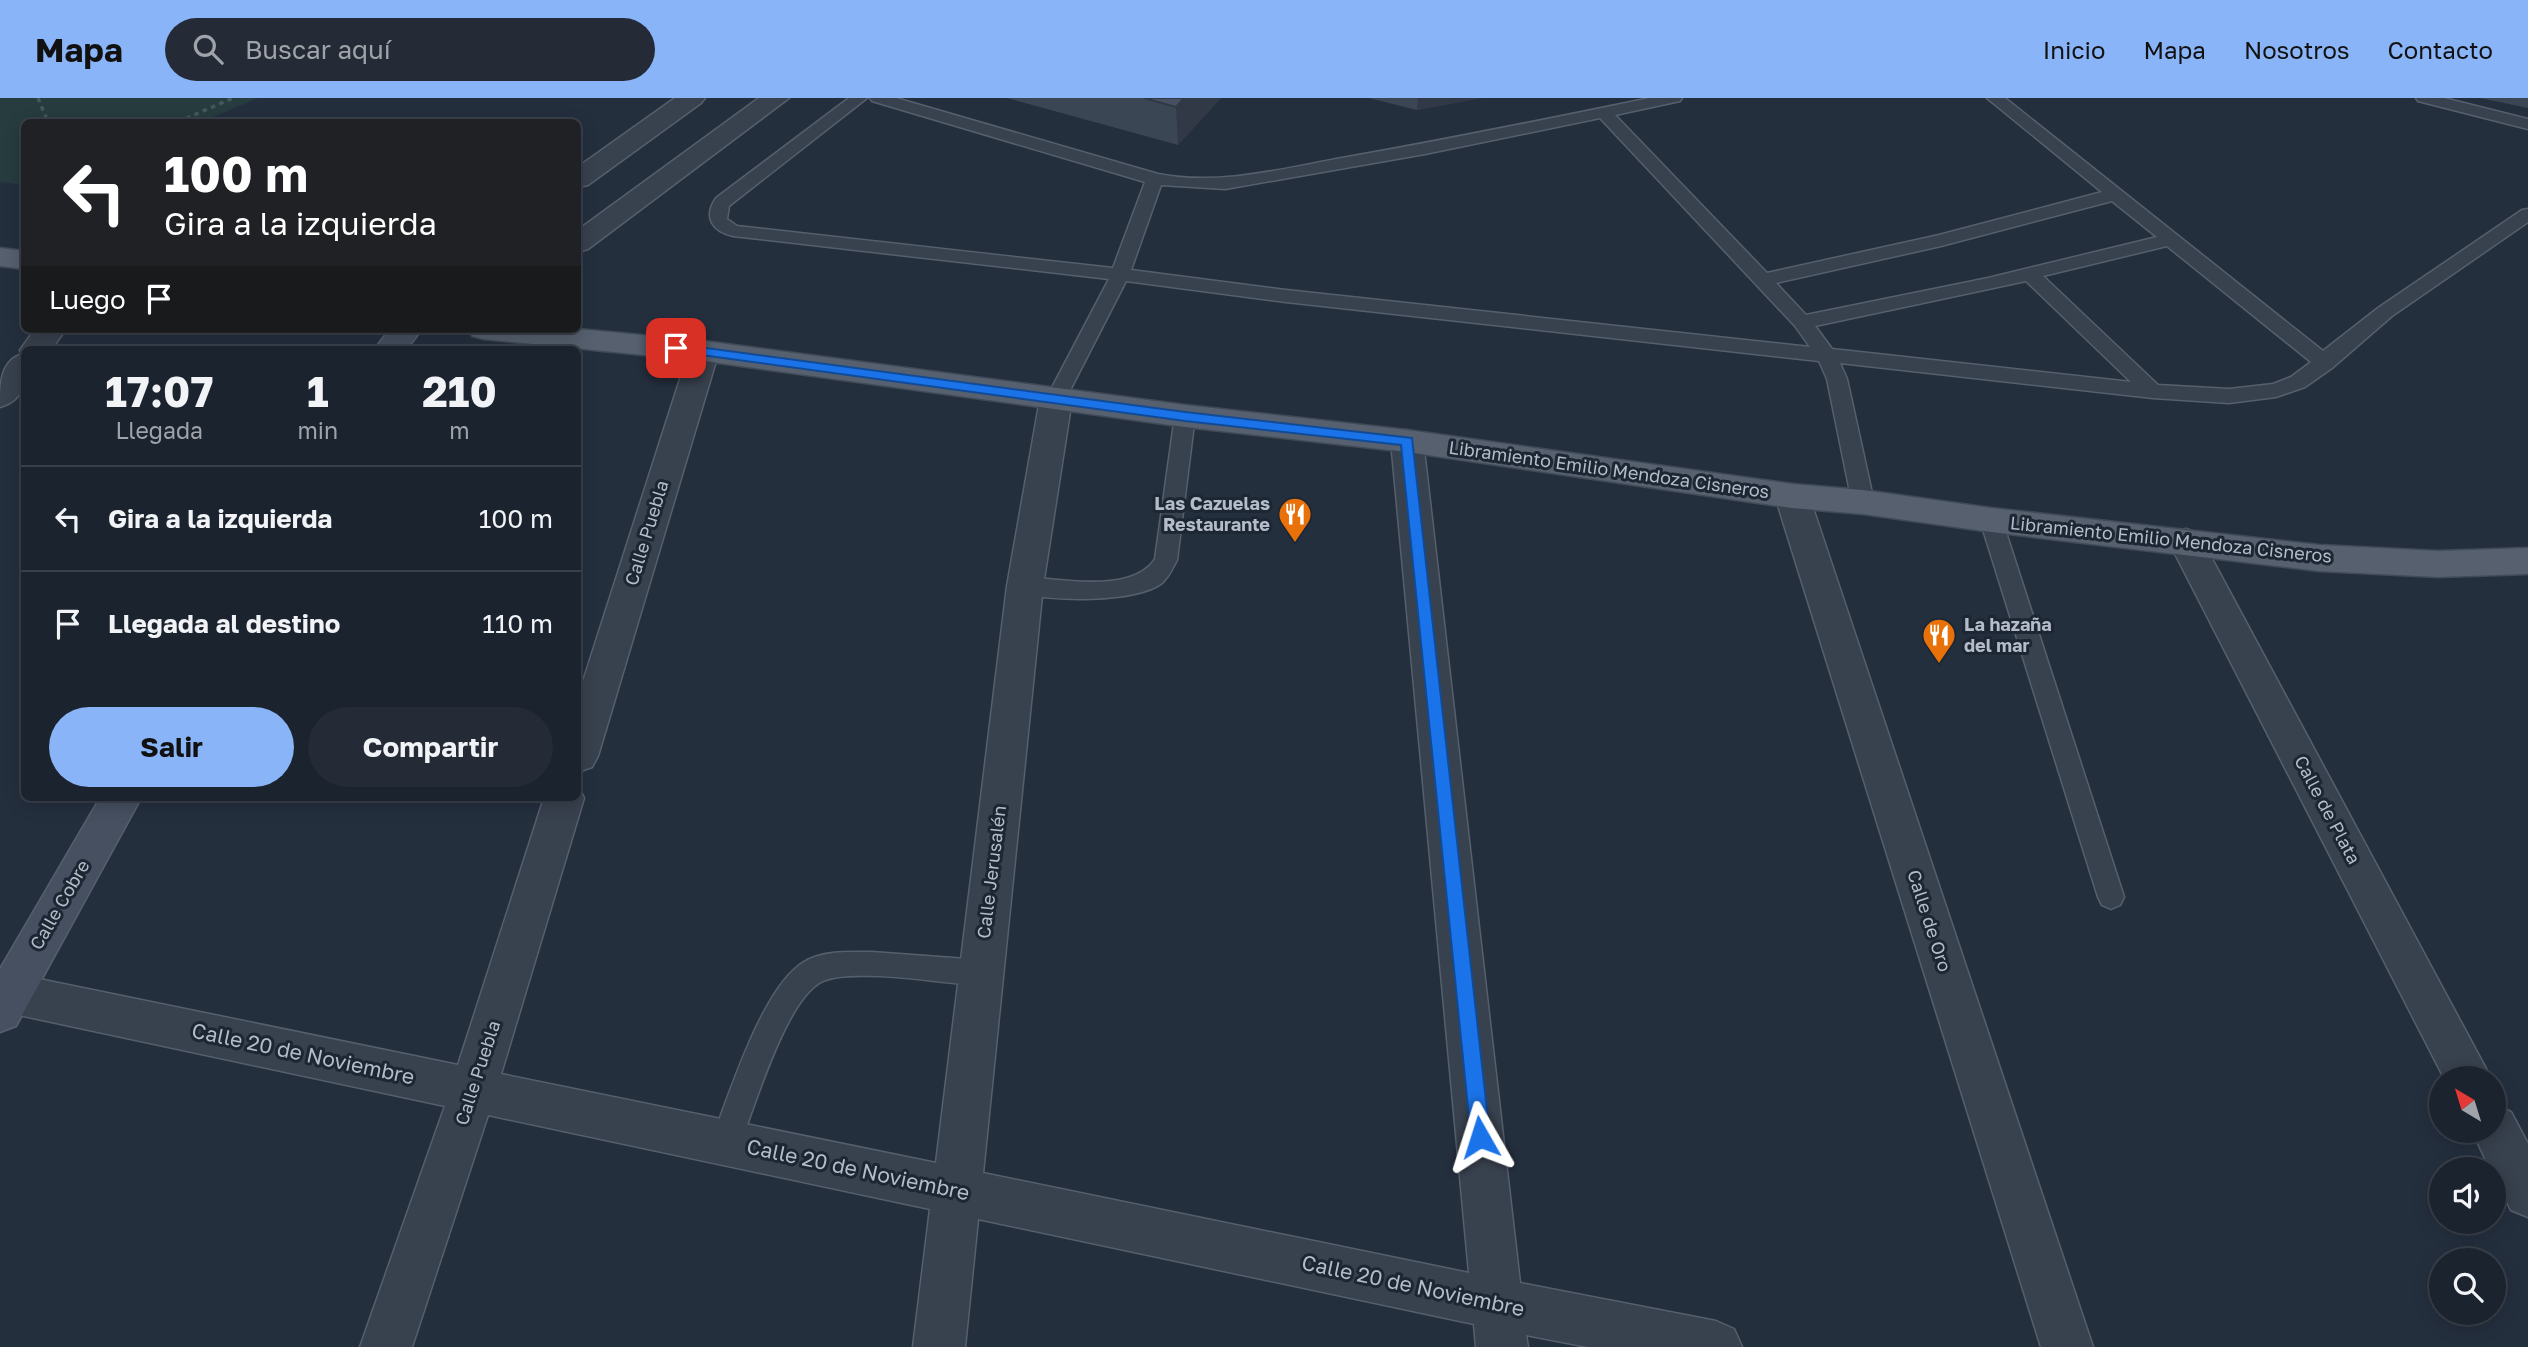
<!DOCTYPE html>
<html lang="es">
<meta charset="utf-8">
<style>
body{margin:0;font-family:"Golos Text",sans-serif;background:#242b36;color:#f1f3f6;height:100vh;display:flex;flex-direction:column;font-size:26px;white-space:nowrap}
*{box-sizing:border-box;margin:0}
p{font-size:23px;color:#a0a4aa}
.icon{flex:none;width:38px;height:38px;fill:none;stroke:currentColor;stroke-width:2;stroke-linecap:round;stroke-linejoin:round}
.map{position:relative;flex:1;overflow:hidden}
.sheet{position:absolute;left:21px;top:248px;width:560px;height:455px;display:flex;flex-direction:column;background:#1b232e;border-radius:10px;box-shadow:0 4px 18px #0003,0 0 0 2px #39404a}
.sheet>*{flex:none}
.top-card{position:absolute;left:21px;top:21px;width:560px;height:214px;border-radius:10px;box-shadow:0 4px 18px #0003,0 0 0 2px #39404a;background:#202124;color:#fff;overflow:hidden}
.needle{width:46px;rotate:322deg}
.fabs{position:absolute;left:2429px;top:968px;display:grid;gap:14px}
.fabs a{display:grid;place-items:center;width:77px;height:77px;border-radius:50%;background:#1b232e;box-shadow:0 4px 18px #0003,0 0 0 2px #39404a;font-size:35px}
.pin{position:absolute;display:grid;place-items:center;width:60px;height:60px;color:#fff;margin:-30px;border-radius:14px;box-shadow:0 4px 10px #0006}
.me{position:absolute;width:77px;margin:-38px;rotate:354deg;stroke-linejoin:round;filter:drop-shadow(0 0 5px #0008)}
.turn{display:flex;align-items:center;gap:24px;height:147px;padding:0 28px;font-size:32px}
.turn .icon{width:91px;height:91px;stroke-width:2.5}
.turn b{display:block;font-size:49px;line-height:60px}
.then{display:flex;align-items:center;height:66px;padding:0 28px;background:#0003;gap:14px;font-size:26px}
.eta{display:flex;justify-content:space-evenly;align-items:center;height:119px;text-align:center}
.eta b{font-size:42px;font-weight:700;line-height:49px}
.cta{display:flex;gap:14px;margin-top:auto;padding:14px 28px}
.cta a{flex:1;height:80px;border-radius:42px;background:#8ab4f8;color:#111;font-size:28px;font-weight:700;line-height:80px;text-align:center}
.cta a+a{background:#242b36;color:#f1f3f6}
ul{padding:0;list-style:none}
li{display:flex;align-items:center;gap:21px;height:105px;padding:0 28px;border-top:2px solid #39404a}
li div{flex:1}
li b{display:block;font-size:26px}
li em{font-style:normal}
header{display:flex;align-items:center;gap:42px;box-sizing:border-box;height:98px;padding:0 35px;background:#8ab4f8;color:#111}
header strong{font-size:33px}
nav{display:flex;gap:38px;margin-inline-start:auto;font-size:24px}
.search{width:490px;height:63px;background:#242b36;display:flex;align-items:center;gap:18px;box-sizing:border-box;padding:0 24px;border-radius:38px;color:#a0a4aa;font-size:26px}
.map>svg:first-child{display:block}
.green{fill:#263c3f}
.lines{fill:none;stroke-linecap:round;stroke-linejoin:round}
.service-casing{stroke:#565f6c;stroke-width:3}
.minor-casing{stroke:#565f6c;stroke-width:3}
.tertiary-casing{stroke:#565f6c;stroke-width:3}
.secondary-casing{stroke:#565f6c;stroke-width:3}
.primary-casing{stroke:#414a57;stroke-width:3}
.path{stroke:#44595c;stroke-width:3.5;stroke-dasharray:4.5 4.5;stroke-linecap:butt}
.service{fill:#38414e;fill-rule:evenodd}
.minor{fill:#38414e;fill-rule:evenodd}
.tertiary{fill:#38414e;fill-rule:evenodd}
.secondary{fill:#465061;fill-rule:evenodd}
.primary{fill:#56606e;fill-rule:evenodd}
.wall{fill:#3b4654}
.shaded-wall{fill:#303945}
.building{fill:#455162;stroke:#303945;stroke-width:2}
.route{fill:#1a73e8;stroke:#114b97;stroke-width:2}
.labels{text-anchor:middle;stroke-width:6;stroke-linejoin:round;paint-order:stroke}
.street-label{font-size:18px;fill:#b4bcc9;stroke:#1d2633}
.poi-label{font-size:18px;font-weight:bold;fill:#b4bcc9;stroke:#1d2633;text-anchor:end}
.near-street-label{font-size:21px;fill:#b4bcc9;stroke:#1d2633}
</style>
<header>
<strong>Mapa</strong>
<div class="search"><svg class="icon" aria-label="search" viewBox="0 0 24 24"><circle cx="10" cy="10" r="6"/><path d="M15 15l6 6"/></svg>Buscar aquí</div>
<nav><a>Inicio</a><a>Mapa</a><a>Nosotros</a><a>Contacto</a></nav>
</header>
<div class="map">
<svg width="2528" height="1249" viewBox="0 0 2528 1249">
<rect width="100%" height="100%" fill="#242f3e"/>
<path class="green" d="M 0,0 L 258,0 L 201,24 L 24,24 L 24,87 L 0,84 Z"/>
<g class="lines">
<defs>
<path id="service" d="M 849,0 L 867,0 L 729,108 L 727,121 L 737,128 L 1113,170 L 1145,84 L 872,3 L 870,0 L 896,0 L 1158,76 C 1219,88 1281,71 1342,60 C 1445,42 1548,21 1650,0 L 1682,0 L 1680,3 L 1615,17 L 1767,175 L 1939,137 L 2102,94 L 1987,0 L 2005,0 L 2323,253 L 2378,210 L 2522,112 L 2528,111 L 2528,124 L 2392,218 L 2332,270 L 2305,289 L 2276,299 L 2229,305 L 2153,300 L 1840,265 L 1847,281 L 1874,404 L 1871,409 L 1863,412 L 1855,409 L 1852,404 L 1827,281 L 1819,263 L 1286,204 L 1126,183 L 1063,306 L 1049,306 L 1046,301 L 1109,181 L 733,138 C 712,133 703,119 716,100 ZM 1600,20 L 1795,228 L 1810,249 L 1286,192 L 1131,172 L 1161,87 L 1225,91 L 1425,56 ZM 2112,103 L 2157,139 L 1988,180 L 1806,217 L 1776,185 L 1941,148 ZM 2167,148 L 2311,264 L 2291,279 L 2273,286 L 2229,291 L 2158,287 L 2043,178 ZM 2026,183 L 2131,284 L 1832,251 L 1815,228 Z
M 2416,0 L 2444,0 L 2528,21 L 2528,31 L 2418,3 Z
M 1185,311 L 1192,313 L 1195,318 L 1177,462 C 1173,469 1169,479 1162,485 C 1136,505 1048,504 1017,494 L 1014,488 L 1017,482 L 1025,479 C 1062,481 1132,496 1155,461 L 1175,318 L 1178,313 Z
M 1991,414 L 1999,416 L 2002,422 L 2124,799 L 2120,807 L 2111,811 L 2102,807 L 2098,799 L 1980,422 L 1983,416 Z
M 872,854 L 980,862 L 990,866 L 994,875 L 990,884 L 980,888 C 946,885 848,869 821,884 C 784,904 753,1015 737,1054 L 726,1059 L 715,1054 L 711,1044 C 729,998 762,889 804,864 C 823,852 850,854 872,854 Z"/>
<path id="minor" d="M 35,231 L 66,231 L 51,252 L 24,252 C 24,277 29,301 0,309 C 0,287 0,263 22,256 L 20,252 Z
M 704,243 L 715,246 L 719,253 L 598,658 L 592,669 L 578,674 L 578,599 L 689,253 L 693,246 Z
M 1056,290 L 1067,293 L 1072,301 L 1043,488 L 983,1075 L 1469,1175 L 1391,343 L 1395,335 L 1407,332 L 1419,335 L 1423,343 L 1520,1185 L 1716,1223 L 1734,1231 L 1742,1249 L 1588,1249 L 1526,1237 L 1528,1249 L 1476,1249 L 1474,1226 L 978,1121 L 965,1249 L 913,1249 L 930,1111 L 488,1017 L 412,1249 L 360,1249 L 445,1008 L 0,913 L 0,873 L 458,967 L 544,700 L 578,700 L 578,688 L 584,700 L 501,976 L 936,1065 L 1007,488 L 1040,301 L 1045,293 Z
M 1792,386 L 1804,389 L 1809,398 L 2093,1249 L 2041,1249 L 1775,398 L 1780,389 Z
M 2186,431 L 2198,435 L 2203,444 L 2491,980 L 2444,980 L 2169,444 L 2174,435 Z
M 2494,1007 L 2511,1014 L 2528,1046 L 2528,1119 L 2511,1112 L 2494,1078 L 2494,1071 L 2490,1071 L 2472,1032 L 2494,1032 Z"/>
<path id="tertiary" d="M 675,0 L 705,0 L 701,5 L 588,87 L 578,89 L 578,69 Z
M 759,0 L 789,0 L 588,151 L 578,154 L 578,132 Z"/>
<path id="secondary" d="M 390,231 L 422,231 L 406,252 L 374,252 Z
M 100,700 L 141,700 L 16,928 L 0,934 L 0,871 Z"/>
<path id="primary" d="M 0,150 L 24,153 L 24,171 L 0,168 Z
M 468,231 L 578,231 L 704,243 L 1185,307 L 1407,332 L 1792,386 L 1863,392 L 1991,410 L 2319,447 L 2438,453 L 2528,450 L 2528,476 L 2438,479 L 2319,473 L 1991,434 L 1863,416 L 1792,410 L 1407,354 L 1185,329 L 704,263 L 483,241 L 472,238 Z"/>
</defs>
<use href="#service" class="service-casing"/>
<use href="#minor" class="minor-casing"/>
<use href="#tertiary" class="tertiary-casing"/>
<use href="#secondary" class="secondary-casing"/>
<use href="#primary" class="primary-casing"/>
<path class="path" d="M 38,0 L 48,24
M 178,24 L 233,0"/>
<use href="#service" class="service"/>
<use href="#minor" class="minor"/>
<use href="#tertiary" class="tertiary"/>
<use href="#secondary" class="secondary"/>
<use href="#primary" class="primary"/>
</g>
<path class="wall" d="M 1007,0 L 1221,0 L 1178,47 Z
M 1369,0 L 1481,0 L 1417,12 Z
M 2480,0 L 2528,0 L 2528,10 Z"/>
<path class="shaded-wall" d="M 1184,0 L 1221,0 L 1178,47 L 1176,9 Z
M 1418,0 L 1481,0 L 1417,12 Z"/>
<path class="building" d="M 1144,0 L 1184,0 L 1176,9 Z"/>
<path class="route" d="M 676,246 L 1185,314 L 1412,340 L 1490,1039 L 1487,1046 L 1480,1049 L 1473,1046 L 1471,1039 L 1401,347 L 1185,323 L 672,253 L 670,250 Z"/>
<defs>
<symbol id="restaurant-pin" viewBox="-11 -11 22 30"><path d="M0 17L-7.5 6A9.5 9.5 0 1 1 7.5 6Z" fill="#e8710a" stroke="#1d2633"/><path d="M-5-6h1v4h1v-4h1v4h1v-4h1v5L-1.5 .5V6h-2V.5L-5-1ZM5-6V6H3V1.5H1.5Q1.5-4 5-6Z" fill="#fff"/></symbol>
</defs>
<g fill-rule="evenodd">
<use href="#restaurant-pin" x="1276" y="397" width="38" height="52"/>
<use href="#restaurant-pin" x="1920" y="518" width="38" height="52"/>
</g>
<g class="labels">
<g class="street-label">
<text transform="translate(1609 372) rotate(8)" y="6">Libramiento Emilio Mendoza Cisneros</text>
<text transform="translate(647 435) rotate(-73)" y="6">Calle Puebla</text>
<text transform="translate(2171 442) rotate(6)" y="6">Libramiento Emilio Mendoza Cisneros</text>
<text transform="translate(2327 712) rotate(62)" y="6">Calle de Plata</text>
<text transform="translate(992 774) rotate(-83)" y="6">Calle Jerusalén</text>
<text transform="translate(60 807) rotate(-60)" y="6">Calle Cobre</text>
<text transform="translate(1929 823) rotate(72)" y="6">Calle de Oro</text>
<text transform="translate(478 975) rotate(-72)" y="6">Calle Puebla</text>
</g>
<g class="poi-label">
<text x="1270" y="412">Las Cazuelas<tspan x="1270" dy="21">Restaurante</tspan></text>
<text x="1964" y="533" text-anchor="start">La hazaña<tspan x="1964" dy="21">del mar</tspan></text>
</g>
<g class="near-street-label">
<text transform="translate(303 956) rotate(12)" y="7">Calle 20 de Noviembre</text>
<text transform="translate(858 1072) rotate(12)" y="7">Calle 20 de Noviembre</text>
<text transform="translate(1413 1188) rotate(12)" y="7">Calle 20 de Noviembre</text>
</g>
</g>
</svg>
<div class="fabs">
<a><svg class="needle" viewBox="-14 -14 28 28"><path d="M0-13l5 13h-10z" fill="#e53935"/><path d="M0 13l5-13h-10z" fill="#a0a4aa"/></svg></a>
<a><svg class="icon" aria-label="sound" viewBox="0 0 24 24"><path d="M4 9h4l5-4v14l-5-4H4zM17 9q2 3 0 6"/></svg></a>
<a><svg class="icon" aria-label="search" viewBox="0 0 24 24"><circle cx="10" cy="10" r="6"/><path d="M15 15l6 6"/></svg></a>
</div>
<div class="pin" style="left:676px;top:250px;background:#d93025"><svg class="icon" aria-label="arrive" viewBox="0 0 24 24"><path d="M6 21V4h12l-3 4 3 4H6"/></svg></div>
<svg class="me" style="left:1480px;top:1039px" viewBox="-20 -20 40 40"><path d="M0-17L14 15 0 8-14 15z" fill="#1a73e8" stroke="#fff" stroke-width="4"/></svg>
<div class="top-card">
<div class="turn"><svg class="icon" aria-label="left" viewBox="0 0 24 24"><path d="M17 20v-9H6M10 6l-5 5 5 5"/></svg><div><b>100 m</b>Gira a la izquierda</div></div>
<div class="then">Luego<svg class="icon" aria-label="arrive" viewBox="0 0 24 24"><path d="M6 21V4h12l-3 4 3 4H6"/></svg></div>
</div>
<section class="sheet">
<div class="eta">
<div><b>17:07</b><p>Llegada</p></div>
<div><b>1</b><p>min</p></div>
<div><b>210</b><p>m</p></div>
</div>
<ul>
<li><svg class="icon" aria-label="left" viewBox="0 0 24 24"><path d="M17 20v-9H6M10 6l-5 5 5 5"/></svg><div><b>Gira a la izquierda</b></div><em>100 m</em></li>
<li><svg class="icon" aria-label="arrive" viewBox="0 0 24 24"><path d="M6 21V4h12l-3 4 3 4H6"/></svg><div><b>Llegada al destino</b></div><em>110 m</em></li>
</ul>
<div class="cta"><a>Salir</a><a>Compartir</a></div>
</section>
</div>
